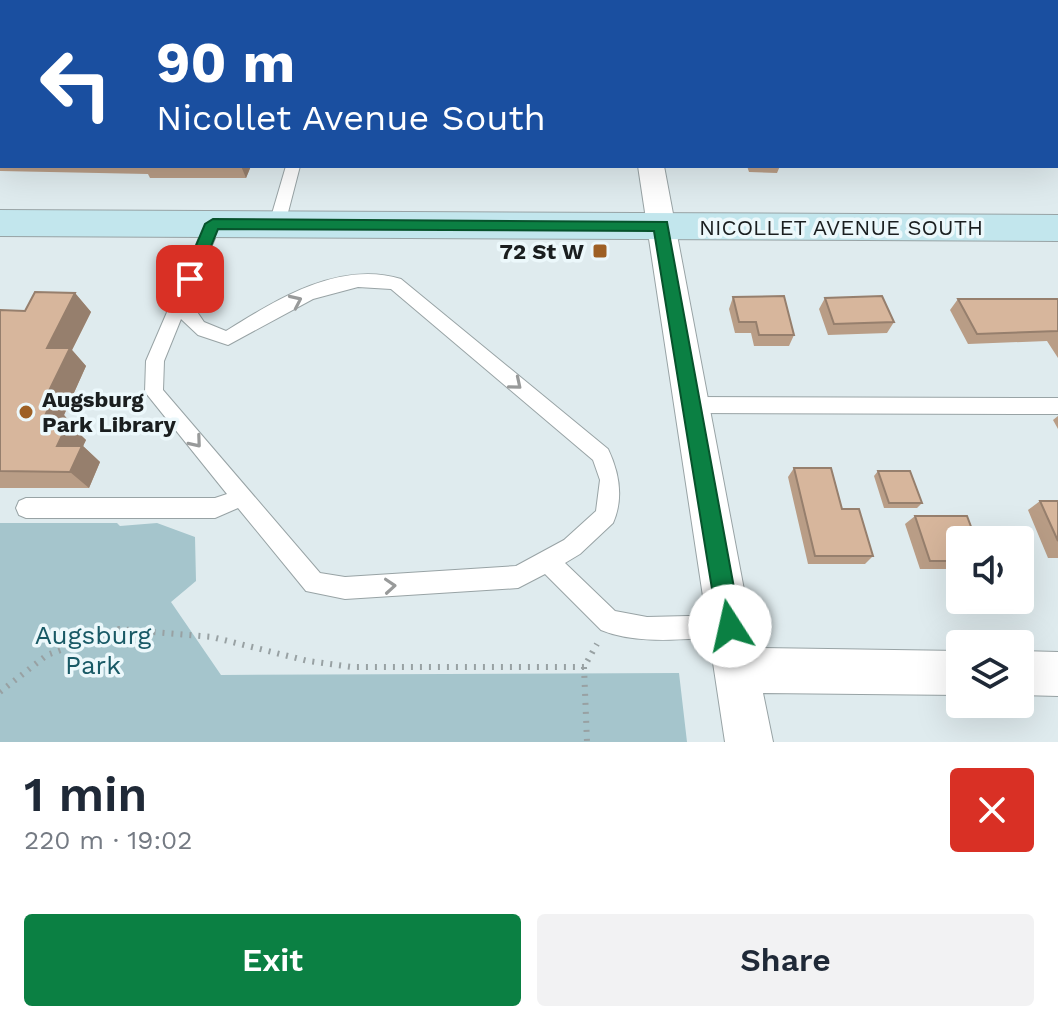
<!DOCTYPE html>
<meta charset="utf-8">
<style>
body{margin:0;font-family:"Work Sans",sans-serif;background:#f2f2f3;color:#1f2937;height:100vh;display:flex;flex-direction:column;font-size:30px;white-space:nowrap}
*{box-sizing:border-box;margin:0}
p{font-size:26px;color:#747a83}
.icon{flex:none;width:44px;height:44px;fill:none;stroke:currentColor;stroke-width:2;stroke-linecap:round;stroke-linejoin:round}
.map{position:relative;height:742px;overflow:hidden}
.panel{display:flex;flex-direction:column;background:#fff;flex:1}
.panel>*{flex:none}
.guide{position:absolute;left:0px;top:0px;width:1058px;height:168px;box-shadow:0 8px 32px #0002;background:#1a4fa0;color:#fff;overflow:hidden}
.tools{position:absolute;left:946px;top:526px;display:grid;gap:16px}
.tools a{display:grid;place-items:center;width:88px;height:88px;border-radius:8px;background:#fff;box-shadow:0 8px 32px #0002;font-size:40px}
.pin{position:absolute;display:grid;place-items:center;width:68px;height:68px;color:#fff;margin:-34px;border-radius:16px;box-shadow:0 4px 12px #0006}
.me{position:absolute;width:88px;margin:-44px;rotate:350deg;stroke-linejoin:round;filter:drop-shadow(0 0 6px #0008)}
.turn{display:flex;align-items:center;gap:28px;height:168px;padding:0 24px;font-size:36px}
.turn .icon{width:104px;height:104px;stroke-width:2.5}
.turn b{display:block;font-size:56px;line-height:68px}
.round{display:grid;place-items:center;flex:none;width:84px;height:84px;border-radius:8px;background:#f2f2f3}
.headline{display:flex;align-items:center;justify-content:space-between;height:136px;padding:0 24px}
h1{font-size:48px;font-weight:600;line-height:60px}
.primary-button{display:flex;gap:16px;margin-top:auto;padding:16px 24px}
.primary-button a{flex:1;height:92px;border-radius:8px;background:#0b8043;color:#fff;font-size:32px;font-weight:600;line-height:92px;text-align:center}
.primary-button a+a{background:#f2f2f3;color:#1f2937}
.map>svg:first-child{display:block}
.green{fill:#a5c5cc}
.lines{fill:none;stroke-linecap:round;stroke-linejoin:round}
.service-casing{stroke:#98a3a5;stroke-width:2}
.minor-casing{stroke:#98a3a5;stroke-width:2}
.secondary-casing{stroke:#98a3a5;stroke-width:2}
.path{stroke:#98a1a3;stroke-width:6;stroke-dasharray:2 7;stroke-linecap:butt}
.service{fill:#fff;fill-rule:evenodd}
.minor{fill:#fff;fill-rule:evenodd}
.secondary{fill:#c2e6ed;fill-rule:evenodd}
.wall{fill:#b99d86}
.shaded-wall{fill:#967f6d}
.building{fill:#d7b69c;stroke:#967f6d;stroke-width:2}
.oneway{stroke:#989a9a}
.route{fill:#0b8043;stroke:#07532c;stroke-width:2}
.poi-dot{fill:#9e6025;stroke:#ecf8fb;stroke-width:3}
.labels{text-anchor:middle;stroke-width:7;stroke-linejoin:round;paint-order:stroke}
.street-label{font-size:22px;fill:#1a1e1f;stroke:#ecf8fb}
.poi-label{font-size:22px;font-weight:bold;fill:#1a1e1f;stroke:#ecf8fb;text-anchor:end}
.near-park-label{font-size:26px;fill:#185965;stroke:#ecf8fb}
</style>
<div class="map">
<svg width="1058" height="742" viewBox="0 0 1058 742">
<rect width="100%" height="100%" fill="#dfebee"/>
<path class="green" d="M 0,523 L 117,523 L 120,526 L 157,523 L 195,537 L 196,581 L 171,602 L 221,675 L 679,673 L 687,742 L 0,742 Z"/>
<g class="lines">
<defs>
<path id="service" d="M 286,166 L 300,166 L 285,224 L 277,229 L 269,224 Z
M 213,219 L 221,224 L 189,300 L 204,322 L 226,331 C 276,300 339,260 401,279 L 608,449 C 619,472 624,498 613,523 L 580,554 L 565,563 L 615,611 L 647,617 L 730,615 L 738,618 L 741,626 L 738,634 L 730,637 C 689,638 640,646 601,630 L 545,574 L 518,588 L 345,599 L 306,591 L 238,508 L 215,518 L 26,518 L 19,515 L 16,508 L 19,501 L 26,498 L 215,498 L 227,494 L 145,392 L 146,361 L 205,224 ZM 358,287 L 391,289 L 593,460 L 600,480 L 596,511 L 564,540 L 516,566 L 345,577 L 320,573 L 163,390 L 164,361 L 181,319 L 198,335 L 228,345 L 313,299 Z
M 692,397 L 1058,398 L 1058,414 L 692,413 L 685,411 L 683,405 L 685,399 Z"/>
<path id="minor" d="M 614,0 L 634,0 L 634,2 L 614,2 Z
M 1056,11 L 1058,11 L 1058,23 L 1056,23 Z
M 2,20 L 2,35 L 0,36 L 0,21 Z
M 638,166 L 664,166 L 755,648 L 960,651 L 960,695 L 763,693 L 773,742 L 725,742 Z
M 1020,651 L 1058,652 L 1058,696 L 1020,695 Z"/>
<path id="secondary" d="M 0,210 L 1058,215 L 1058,241 L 0,236 Z"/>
</defs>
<use href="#service" class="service-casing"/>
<use href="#minor" class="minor-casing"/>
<use href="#secondary" class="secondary-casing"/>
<path class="path" d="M 584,667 L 587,742
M 0,692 L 47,655 L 119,629 L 212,637 L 308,661 L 352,667 L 584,667 L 597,644"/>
<use href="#service" class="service"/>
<use href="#minor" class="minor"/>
<use href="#secondary" class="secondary"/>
</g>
<path class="wall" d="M 1056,35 L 1058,35 L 1058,168 L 1038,168 L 1037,166 L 1056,166 Z
M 2,49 L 2,166 L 251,166 L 246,178 L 150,178 L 148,174 L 0,171 L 0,52 Z
M 735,166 L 780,166 L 777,173 L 749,172 L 747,166 Z
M 861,166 L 972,166 L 971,168 Z
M 75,293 L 91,312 L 72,350 L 86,366 L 64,415 L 69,421 L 68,423 L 86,440 L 83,446 L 100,462 L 89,488 L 0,488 L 0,310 L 25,311 Z
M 733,297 L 794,335 L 789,346 L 754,346 L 751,333 L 735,333 L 729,309 Z
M 825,298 L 894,322 L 887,333 L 828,335 L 819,309 Z
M 958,299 L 1058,299 L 1058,358 L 1047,341 L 968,344 L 950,310 Z
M 1058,416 L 1058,429 L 1053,420 Z
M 794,468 L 842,509 L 873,556 L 865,564 L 808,564 L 788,477 Z
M 878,471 L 922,503 L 917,508 L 884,508 L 874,476 Z
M 1040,501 L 1058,501 L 1058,558 L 1048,558 L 1028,510 Z
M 915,516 L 960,540 L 960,569 L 920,569 L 905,524 Z"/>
<path class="shaded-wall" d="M 241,166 L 251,166 L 246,178 Z
M 75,293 L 91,312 L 72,350 L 86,366 L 64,415 L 69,421 L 68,423 L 86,440 L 83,446 L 100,462 L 89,488 L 70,472 L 57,446 L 42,422 L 47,348 Z"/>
<path class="building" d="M 1056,35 L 1058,35 L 1058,158 L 1056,158 Z
M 2,49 L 2,155 L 0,155 L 0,52 Z
M 35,292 L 75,293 L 47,348 L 70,348 L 43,403 L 51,403 L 42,422 L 68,423 L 57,446 L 82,446 L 70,472 L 0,471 L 0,310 L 25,311 Z
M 784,296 L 794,335 L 759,335 L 756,322 L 739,322 L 733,297 Z
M 882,296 L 894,322 L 834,324 L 825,298 Z
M 958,299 L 1058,299 L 1058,331 L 977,334 Z
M 794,468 L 831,468 L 842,509 L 859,509 L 873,556 L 815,556 Z
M 878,471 L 910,471 L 922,503 L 889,503 Z
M 1040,501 L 1058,501 L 1058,541 Z
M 915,516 L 967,516 L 976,540 L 960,540 L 960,561 L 930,561 Z"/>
<defs><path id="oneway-chevron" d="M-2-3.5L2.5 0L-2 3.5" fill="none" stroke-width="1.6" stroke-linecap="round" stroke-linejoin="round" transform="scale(2)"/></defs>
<g class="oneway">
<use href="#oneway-chevron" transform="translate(296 301) rotate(-25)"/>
<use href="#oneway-chevron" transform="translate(516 384) rotate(40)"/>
<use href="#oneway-chevron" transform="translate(196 442) rotate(50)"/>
<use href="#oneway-chevron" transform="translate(390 586) rotate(-4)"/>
</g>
<path class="route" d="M 213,219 L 667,222 L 741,626 L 738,634 L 730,638 L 721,634 L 718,626 L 654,231 L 218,229 L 196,283 L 184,283 L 182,279 L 205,224 Z"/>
<g class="poi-dot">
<rect x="592" y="243" width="16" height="16" rx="4"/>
<circle cx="26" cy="412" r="8"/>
</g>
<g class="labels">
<g class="street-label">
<text x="841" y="235">NICOLLET AVENUE SOUTH</text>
</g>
<g class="poi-label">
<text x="584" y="259">72 St W</text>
<text x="42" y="407" text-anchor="start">Augsburg<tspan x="42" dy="25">Park Library</tspan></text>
</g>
<g class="near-park-label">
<text x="93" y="644">Augsburg<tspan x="93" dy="30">Park</tspan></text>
</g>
</g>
</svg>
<div class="tools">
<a><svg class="icon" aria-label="sound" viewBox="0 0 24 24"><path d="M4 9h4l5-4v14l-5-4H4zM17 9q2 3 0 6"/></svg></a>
<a><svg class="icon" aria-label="layers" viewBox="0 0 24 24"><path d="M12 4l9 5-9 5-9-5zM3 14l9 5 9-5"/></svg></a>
</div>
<div class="pin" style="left:190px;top:279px;background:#d93025"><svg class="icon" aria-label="arrive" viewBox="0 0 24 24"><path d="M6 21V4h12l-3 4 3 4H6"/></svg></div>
<svg class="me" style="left:730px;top:626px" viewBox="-20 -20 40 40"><circle r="19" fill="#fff"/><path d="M0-13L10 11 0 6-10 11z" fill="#0b8043"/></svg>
<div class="guide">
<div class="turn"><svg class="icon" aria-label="left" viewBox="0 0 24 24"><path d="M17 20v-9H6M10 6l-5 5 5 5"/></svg><div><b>90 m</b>Nicollet Avenue South</div></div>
</div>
</div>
<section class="panel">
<div class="headline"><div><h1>1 min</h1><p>220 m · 19:02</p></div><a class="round" style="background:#d93025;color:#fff"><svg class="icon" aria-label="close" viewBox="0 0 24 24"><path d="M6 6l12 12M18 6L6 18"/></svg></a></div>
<div class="primary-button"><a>Exit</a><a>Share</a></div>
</section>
